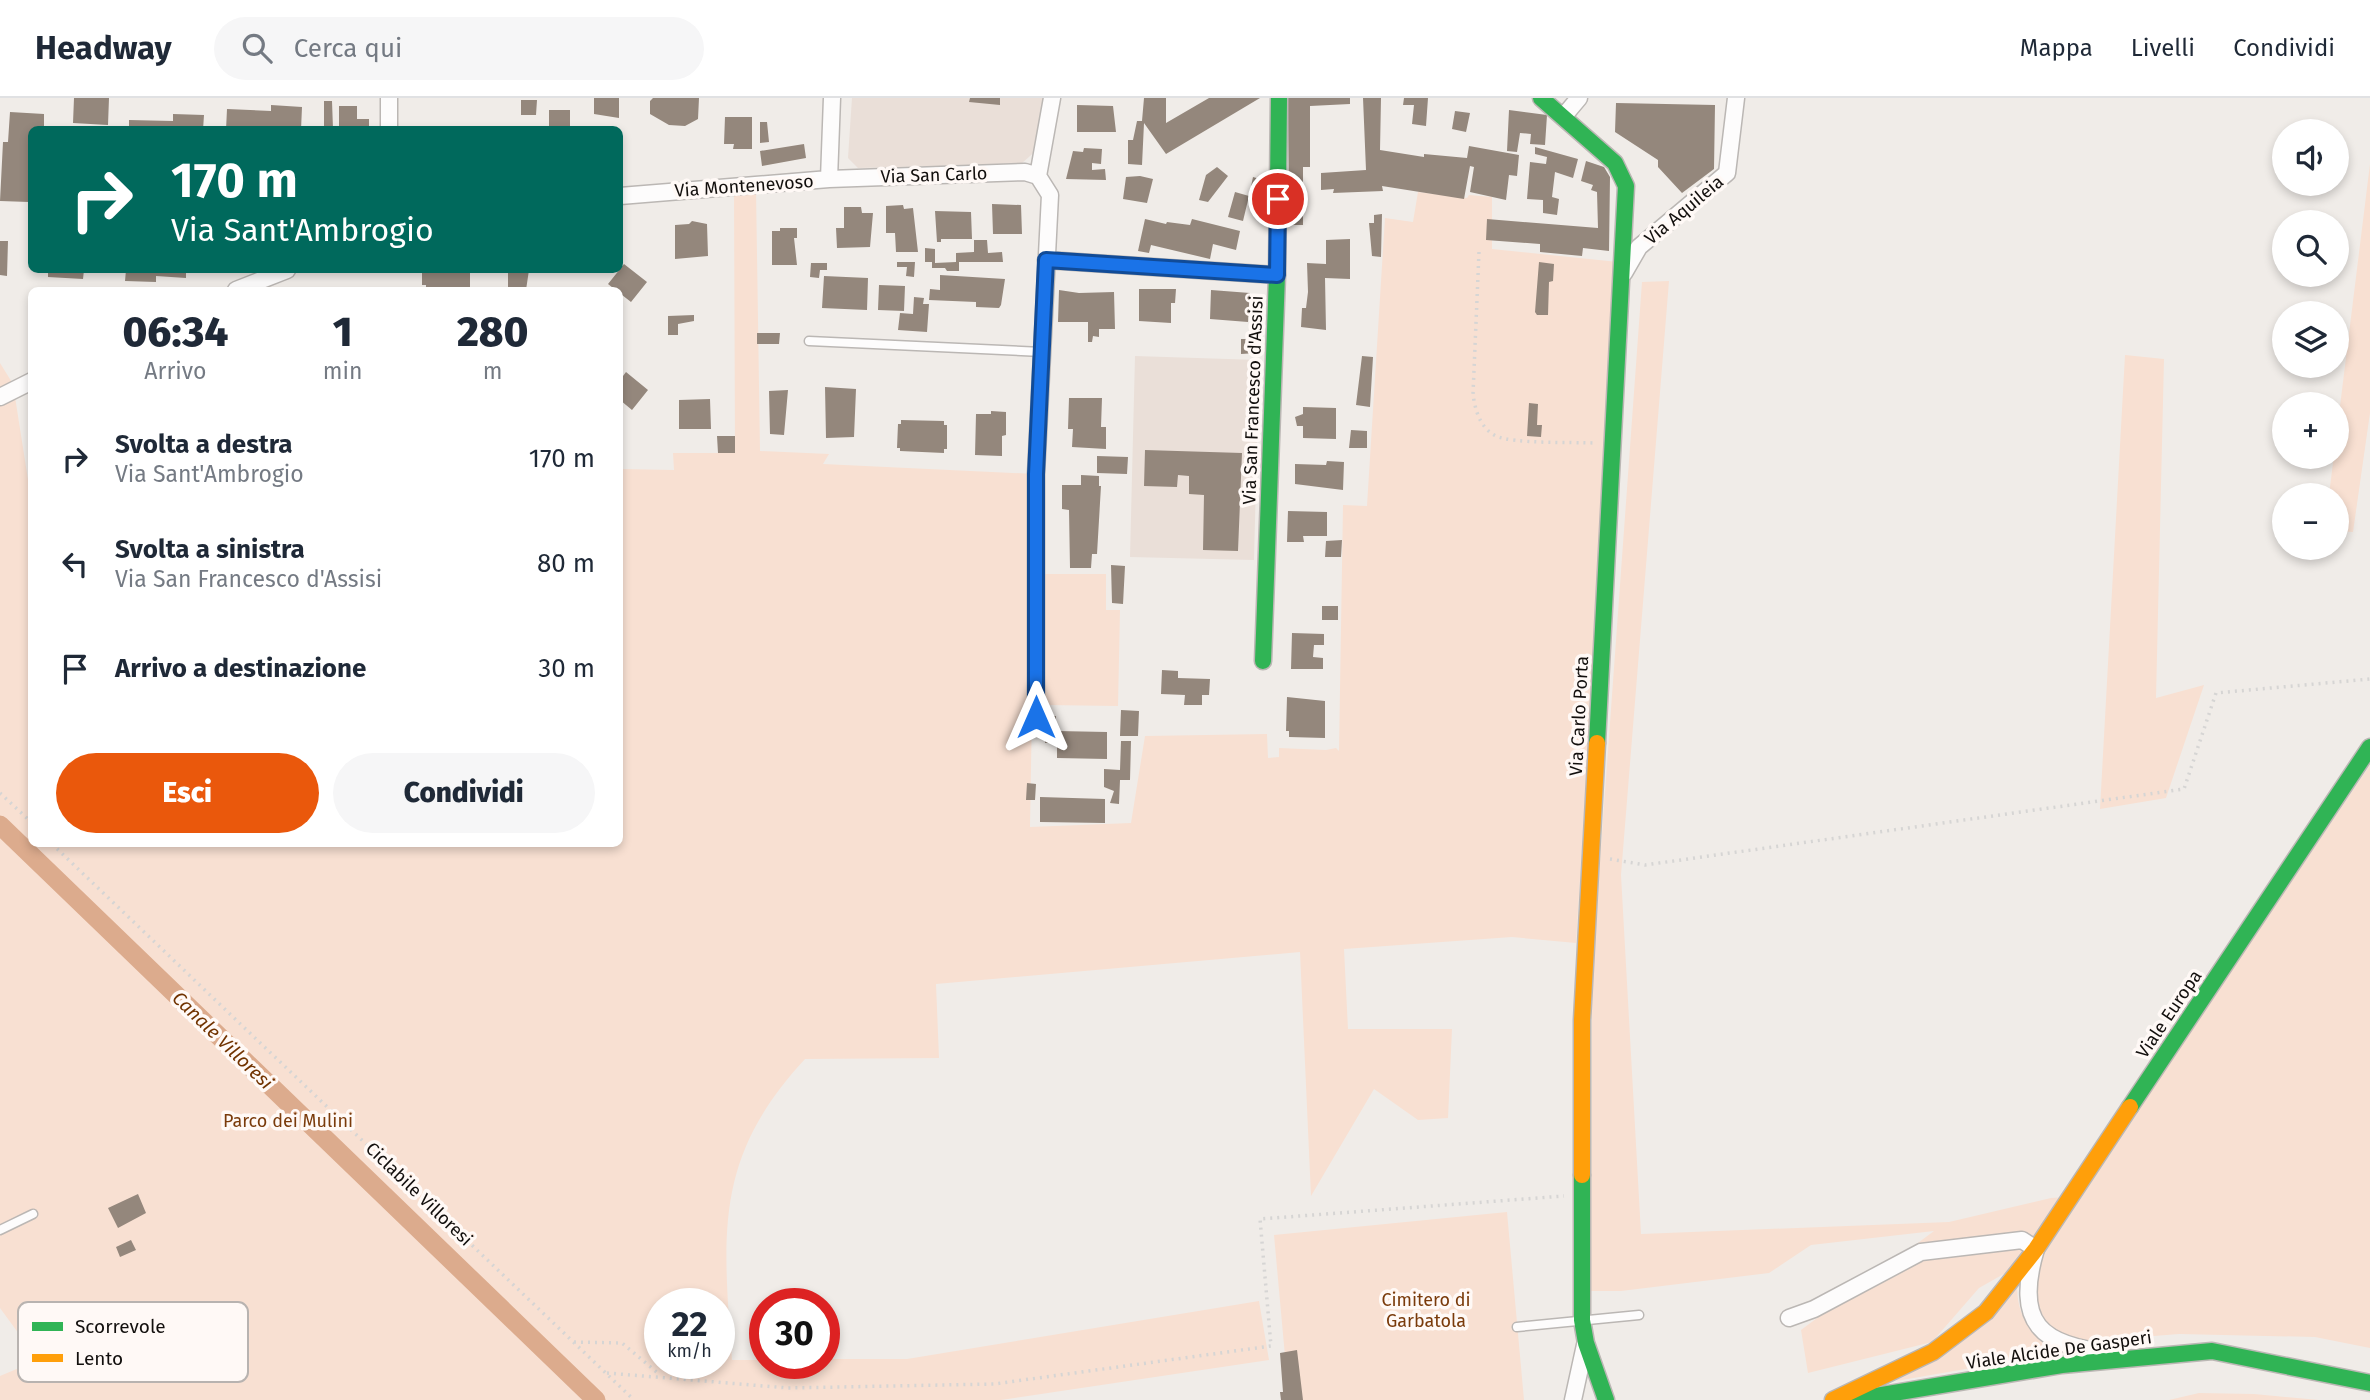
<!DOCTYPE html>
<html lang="it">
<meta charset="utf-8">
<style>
body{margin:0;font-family:"Fira Sans",sans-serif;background:#f6f6f7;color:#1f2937;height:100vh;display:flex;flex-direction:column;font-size:26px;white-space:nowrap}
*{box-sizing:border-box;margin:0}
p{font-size:23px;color:#747a83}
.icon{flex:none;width:38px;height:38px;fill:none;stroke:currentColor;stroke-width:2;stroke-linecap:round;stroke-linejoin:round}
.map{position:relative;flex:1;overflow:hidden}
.panel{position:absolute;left:28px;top:189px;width:595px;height:560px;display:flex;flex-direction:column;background:#fff;border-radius:10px;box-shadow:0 4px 10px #0003}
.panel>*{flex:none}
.top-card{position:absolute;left:28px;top:28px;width:595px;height:147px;border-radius:10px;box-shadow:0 4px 10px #0003;background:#00695c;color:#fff;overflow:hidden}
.tools{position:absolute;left:2272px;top:21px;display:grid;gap:14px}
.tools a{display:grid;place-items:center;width:77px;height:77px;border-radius:50%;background:#fff;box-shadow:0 4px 10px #0003;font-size:35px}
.speed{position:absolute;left:644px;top:1190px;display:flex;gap:14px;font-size:35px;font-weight:700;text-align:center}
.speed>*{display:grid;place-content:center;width:91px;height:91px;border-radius:50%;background:#fff;box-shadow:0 4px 10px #0003;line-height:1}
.speed small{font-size:18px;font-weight:400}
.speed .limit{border:10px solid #d22;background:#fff;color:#111}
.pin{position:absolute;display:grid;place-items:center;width:60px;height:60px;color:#fff;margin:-30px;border:4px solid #fff;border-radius:50%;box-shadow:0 2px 7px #0007}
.me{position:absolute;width:77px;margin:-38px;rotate:0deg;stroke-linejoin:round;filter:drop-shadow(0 0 5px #0008)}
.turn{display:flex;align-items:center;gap:24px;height:147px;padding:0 28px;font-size:32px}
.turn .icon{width:91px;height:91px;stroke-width:2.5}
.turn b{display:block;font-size:49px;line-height:60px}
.eta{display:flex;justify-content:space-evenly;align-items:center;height:119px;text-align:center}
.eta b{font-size:42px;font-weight:800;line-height:49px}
.cta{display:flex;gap:14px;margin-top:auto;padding:14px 28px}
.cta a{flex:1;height:80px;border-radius:42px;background:#ea580c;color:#fff;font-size:28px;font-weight:800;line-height:80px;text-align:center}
.cta a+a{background:#f6f6f7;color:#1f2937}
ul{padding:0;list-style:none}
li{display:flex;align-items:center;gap:21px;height:105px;padding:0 28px}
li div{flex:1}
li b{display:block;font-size:26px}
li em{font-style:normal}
header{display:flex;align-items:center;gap:42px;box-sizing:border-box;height:98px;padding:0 35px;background:#fff;border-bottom:2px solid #e0e1e3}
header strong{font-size:33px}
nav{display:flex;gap:38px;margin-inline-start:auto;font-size:24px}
.search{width:490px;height:63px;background:#f6f6f7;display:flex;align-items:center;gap:18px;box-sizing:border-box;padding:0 24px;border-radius:38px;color:#747a83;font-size:26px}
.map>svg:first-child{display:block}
.built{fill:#eadfd8}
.green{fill:#f8e0d2;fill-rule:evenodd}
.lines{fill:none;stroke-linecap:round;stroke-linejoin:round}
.canal{stroke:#dcab8d;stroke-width:19}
.building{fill:#94877c}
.lane-casing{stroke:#bbb7b4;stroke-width:11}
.street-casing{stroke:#bbb7b4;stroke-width:19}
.fast-casing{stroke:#bbb7b4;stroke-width:19}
.slow-casing{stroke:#bbb7b4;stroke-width:19}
.path{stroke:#d6d5d4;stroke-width:3.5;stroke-dasharray:2 5;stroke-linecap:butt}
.lane{stroke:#fdfcfc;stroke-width:8}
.street{stroke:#fdfcfc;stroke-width:16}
.fast{stroke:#30b455;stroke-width:16}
.slow{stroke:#ff9f0a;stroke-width:16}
.route-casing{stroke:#114b97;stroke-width:18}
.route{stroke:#1a73e8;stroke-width:12}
.labels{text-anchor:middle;stroke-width:7;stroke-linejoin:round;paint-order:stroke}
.street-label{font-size:18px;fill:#120f0d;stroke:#fff9f6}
.park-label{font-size:18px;fill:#7a3b0b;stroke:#fff9f6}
.water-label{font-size:19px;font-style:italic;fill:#713300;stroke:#fff9f6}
.key{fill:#fff9f6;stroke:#b8b3b0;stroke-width:2}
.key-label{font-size:19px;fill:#120f0d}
</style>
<header>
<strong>Headway</strong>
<div class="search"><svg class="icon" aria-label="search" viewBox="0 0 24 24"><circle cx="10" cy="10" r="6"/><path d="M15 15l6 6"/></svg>Cerca qui</div>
<nav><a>Mappa</a><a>Livelli</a><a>Condividi</a></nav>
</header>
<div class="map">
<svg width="2370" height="1302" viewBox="0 0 2370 1302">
<rect width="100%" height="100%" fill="#f0ece8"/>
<path class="built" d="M 852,0 L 1045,0 L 1039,50 L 1021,66 L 858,70 L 848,60 Z
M 1135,258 L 1259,262 L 1254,462 L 1130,459 Z"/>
<path class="green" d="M 2370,66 L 2370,315 L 2353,434 L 2336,433 L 2336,397 L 2329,397 Z
M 756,91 L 760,353 L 829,356 L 823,366 L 1036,376 L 1030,729 L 1131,725 L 1145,638 L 1267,636 L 1268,660 L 1279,659 L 1279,650 L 1326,652 L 1336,650 L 1339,653 L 1343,407 L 1367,408 L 1385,120 L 1413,124 L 1418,94 L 1467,100 L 1469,97 L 1492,99 L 1492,151 L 1618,164 L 1576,845 L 1512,839 L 1344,851 L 1348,931 L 1452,931 L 1448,1020 L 1418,1022 L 1374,991 L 1311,1098 L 1300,854 L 936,886 L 939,960 L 805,961 C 713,1060 723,1137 732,1262 L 765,1262 L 765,1265 L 824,1265 L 824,1261 L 907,1261 L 1259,1203 L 1269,1262 L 1001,1302 L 0,1302 L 0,1278 L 38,1262 L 0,1210 L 0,265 L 13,286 L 31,401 L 32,746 L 620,746 L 620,371 L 674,372 L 673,355 L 735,355 L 734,94 ZM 660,1206 L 719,1206 L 719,1265 L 660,1265 Z
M 1669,183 L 1621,777 L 1641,1136 L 1949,1124 L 2051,1100 L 2079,1098 L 2370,667 L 2370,1250 L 2315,1239 L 2179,1236 L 2078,1244 L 2058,1237 L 2048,1228 L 2035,1202 L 2034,1178 L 2046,1152 L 1979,1190 L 1932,1244 L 1808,1275 L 1801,1232 L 1934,1133 L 1811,1147 L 1769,1175 L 1621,1193 L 1591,1193 L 1592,873 L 1642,184 Z
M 2125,257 L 2164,261 L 2156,600 L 2204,587 L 2166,700 L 2100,711 Z
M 1044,476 L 1106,476 L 1106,512 L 1120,512 L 1118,608 L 1045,607 Z
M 1507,1114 L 1524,1302 L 1289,1302 L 1274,1137 Z
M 2017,1190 C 2018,1224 2035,1240 2065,1254 L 1896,1283 Z
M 2199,1295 L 2254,1296 L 2319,1302 L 2169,1302 Z"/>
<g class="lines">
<path class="canal" d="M 0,727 L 596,1302"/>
</g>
<path class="building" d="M 74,0 L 109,0 L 108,27 L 73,25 Z
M 594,0 L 619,0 L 619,20 L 594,16 Z
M 653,0 L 699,0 L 698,21 L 685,28 L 669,27 L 650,16 L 650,3 Z
M 970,0 L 1000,0 L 1000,7 L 969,4 Z
M 1144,0 L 1166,0 L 1166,25 L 1209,0 L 1260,0 L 1166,56 L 1144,25 L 1142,67 L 1128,66 L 1128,42 L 1133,42 L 1137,23 L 1142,23 Z
M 1288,0 L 1350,0 L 1350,6 L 1310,8 L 1310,69 L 1303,69 L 1303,127 L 1289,127 Z
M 1363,0 L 1381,0 L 1380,52 L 1424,59 L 1424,56 L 1467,60 L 1469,48 L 1519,57 L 1517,78 L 1509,77 L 1506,102 L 1470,94 L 1474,69 L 1470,68 L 1464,101 L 1382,88 L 1383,93 L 1333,95 L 1334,91 L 1321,92 L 1321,75 L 1366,72 Z
M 1404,0 L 1428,0 L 1426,28 L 1412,26 L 1414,7 L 1403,7 Z
M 521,2 L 537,2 L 536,17 L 521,17 Z
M 324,3 L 332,3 L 333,31 L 324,31 Z
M 1616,5 L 1715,7 L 1714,71 L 1682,95 L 1658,69 L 1658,62 L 1615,34 Z
M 271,7 L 302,9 L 301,32 L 226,32 L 227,11 L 271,13 Z
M 1077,7 L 1113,8 L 1116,34 L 1077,34 Z
M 339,8 L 357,8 L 357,21 L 369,21 L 369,32 L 339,32 Z
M 549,12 L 570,12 L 570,32 L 549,32 Z
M 1509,12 L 1547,17 L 1545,47 L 1530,46 L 1531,36 L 1520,35 L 1517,54 L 1507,53 Z
M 1455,13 L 1470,15 L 1466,34 L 1452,31 Z
M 10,14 L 44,16 L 44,32 L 32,32 L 29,104 L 0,103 L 3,44 L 8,44 Z
M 173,16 L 204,17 L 203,32 L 129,32 L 129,22 L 173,23 Z
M 725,19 L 752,19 L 752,51 L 733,51 L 734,46 L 724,46 Z
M 760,24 L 767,24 L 769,44 L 760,45 Z
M 804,46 L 806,60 L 762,68 L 760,53 Z
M 1535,49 L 1578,61 L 1573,80 L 1555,74 L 1552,99 L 1559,101 L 1557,117 L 1543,115 L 1543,102 L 1527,101 L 1530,64 L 1546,66 L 1547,59 L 1535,56 Z
M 1084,50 L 1102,51 L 1101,66 L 1092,65 L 1092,72 L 1105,71 L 1106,82 L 1066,81 L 1073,53 L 1083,54 Z
M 1586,63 L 1604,69 L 1610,79 L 1609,153 L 1583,150 L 1582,158 L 1540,154 L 1540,146 L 1486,142 L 1487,121 L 1598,130 L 1597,94 L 1591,92 L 1593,87 L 1581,83 Z
M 1217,69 L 1228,78 L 1208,104 L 1199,102 L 1206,77 Z
M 1140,78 L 1153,81 L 1147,105 L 1123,101 L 1126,79 Z
M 1253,79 L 1263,82 L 1259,100 L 1249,98 L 1243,123 L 1228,119 L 1235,94 L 1249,98 Z
M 992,106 L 1021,107 L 1022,136 L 993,136 Z
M 903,107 L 904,111 L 913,110 L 918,154 L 896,154 L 895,135 L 886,135 L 886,108 Z
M 844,109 L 861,109 L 862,115 L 873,115 L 870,149 L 837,150 L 836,130 L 844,130 Z
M 935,113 L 971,114 L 972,141 L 941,141 L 941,144 L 937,144 Z
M 1382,116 L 1381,159 L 1372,158 L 1369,125 L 1374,125 L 1374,117 Z
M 1145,121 L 1166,126 L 1167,124 L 1190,127 L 1192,121 L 1240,133 L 1236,152 L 1213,146 L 1210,161 L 1151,147 L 1149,155 L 1138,153 Z
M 692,123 L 707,126 L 708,158 L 675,161 L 675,127 L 689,126 Z
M 780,130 L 797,130 L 797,140 L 794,140 L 797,167 L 772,167 L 772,133 L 780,133 Z
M 1350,141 L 1350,181 L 1325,180 L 1326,232 L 1301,229 L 1302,210 L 1306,210 L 1308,194 L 1307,165 L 1326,166 L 1326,142 Z
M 974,142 L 987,142 L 988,155 L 1002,154 L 1003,164 L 959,164 L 959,173 L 947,173 L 945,170 L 932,170 L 932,164 L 925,164 L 925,150 L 935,151 L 935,165 L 956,164 L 956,155 L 974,154 Z
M 0,143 L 8,143 L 7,178 L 0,177 Z
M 897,164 L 915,164 L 914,179 L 906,178 L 907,169 L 897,169 Z
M 1539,164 L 1554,166 L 1553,183 L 1549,184 L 1548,217 L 1537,217 L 1535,214 Z
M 811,165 L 827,165 L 827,172 L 820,172 L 819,180 L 810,179 Z
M 624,166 L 647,184 L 631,204 L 608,186 Z
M 48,172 L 84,172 L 83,181 L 48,179 Z
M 126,172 L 186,172 L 186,180 L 156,178 L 156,184 L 125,183 Z
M 422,172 L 470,172 L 470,192 L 426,192 L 426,187 L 422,187 Z
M 508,172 L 529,172 L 526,192 L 508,192 Z
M 940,177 L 1005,181 L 1001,207 L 999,210 L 976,209 L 976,204 L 929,202 L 930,191 L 940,192 Z
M 824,178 L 868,180 L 867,212 L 822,210 Z
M 879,187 L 905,188 L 904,213 L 878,212 Z
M 1139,191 L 1176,191 L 1175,205 L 1171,205 L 1171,225 L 1139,223 Z
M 1059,192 L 1079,195 L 1114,194 L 1115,231 L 1099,231 L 1099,239 L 1093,238 L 1092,244 L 1088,244 L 1088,224 L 1058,224 Z
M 1211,192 L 1250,195 L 1248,224 L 1210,221 Z
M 914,199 L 924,200 L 923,206 L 929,206 L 927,234 L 898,232 L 900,215 L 913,216 Z
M 694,217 L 694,223 L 678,226 L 678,237 L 668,237 L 668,218 Z
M 757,235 L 780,235 L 779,246 L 757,246 Z
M 1248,237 L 1257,237 L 1257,255 L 1241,256 L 1241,241 L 1248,241 Z
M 1362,258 L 1373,259 L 1370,309 L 1356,307 Z
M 626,274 L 648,292 L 632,312 L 620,302 L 620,282 Z
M 825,289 L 856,291 L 854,339 L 826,340 Z
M 788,292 L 784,337 L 770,336 L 769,293 Z
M 1069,300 L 1102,300 L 1101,329 L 1106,329 L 1106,351 L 1072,349 L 1073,331 L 1068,331 Z
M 710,301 L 711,331 L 679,331 L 679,302 Z
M 1529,305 L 1538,306 L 1537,327 L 1542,327 L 1541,339 L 1527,338 Z
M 1303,309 L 1336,310 L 1336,341 L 1303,340 L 1303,328 L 1297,328 L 1295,319 L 1303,316 Z
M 991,313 L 1006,314 L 1006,337 L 1002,338 L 1002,358 L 975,357 L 976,316 L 991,316 Z
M 901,322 L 944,323 L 944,327 L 947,327 L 947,351 L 944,351 L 944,355 L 900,353 L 900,350 L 897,350 L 898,326 L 901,326 Z
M 1351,332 L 1367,333 L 1367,350 L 1349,350 Z
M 717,338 L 735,338 L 735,355 L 718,355 Z
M 1145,352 L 1242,355 L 1238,453 L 1203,452 L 1204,397 L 1189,396 L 1189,378 L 1178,377 L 1177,389 L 1144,388 Z
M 1097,358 L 1128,359 L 1127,376 L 1097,375 Z
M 1327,363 L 1344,364 L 1343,392 L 1295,386 L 1295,366 L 1326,367 Z
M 1081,377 L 1099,378 L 1099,388 L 1101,388 L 1097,456 L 1092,456 L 1091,470 L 1070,470 L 1069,412 L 1062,411 L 1062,387 L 1081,387 Z
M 1288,413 L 1327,414 L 1327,438 L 1303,438 L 1304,444 L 1287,444 Z
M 1342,442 L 1341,459 L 1325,459 L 1326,443 Z
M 1111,467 L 1125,468 L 1123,506 L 1112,505 Z
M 1322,508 L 1338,508 L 1338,522 L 1322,522 Z
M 1292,535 L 1324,536 L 1324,547 L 1314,547 L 1313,559 L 1323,560 L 1323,571 L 1291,571 Z
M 1162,572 L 1178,573 L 1178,580 L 1210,581 L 1209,597 L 1202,597 L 1202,607 L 1184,607 L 1185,597 L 1161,596 Z
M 1287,599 L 1325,603 L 1325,640 L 1289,639 L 1289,633 L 1286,633 Z
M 1121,612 L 1139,613 L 1138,638 L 1120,638 Z
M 1045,618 L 1056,618 L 1055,645 L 1045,645 Z
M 1057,633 L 1107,634 L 1107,661 L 1057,660 Z
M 1121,643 L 1131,643 L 1130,682 L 1120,682 L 1119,706 L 1110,705 L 1114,693 L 1104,689 L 1104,671 L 1120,672 Z
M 1027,685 L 1036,686 L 1035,702 L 1026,702 Z
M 1040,699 L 1105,701 L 1105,725 L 1040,724 Z
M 138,1096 L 146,1115 L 118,1130 L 108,1110 Z
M 131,1142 L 136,1152 L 120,1159 L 116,1149 Z
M 1297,1252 L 1303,1302 L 1281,1302 L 1280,1294 L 1283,1294 L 1280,1255 Z"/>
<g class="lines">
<defs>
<path id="lane" d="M 809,243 L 1042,254
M 0,1132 L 33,1116
M 1517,1229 L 1639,1217"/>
<path id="street" d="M 1563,19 L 1579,0
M 389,32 L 389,0
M 1038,78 L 1052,0
M 829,81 L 832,0
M 620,98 L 829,81 L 1025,74 L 1038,78
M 1046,162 L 1277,177
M 1624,175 L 1639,149 L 1727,75 L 1736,0
M 236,192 L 287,172
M 0,299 L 32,283
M 1036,619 L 1036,376 L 1050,97 L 1038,78
M 1789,1220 L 1814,1211 L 1921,1154 L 2022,1142 L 2036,1151 C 2014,1225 2040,1248 2112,1255
M 1573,1302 L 1585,1247"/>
<path id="fast" d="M 1541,0 L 1615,65 L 1626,88 L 1597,645
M 1263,563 L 1277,177 L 1279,0
M 2130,1009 L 2370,649
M 1582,1077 L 1582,1222 L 1586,1245 L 1606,1302
M 1858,1301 L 2062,1267 L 2212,1253 L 2370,1285"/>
<path id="slow" d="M 1582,1077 L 1582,922 L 1597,645
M 1833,1302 L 1933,1254 L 1986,1214 L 2036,1151 L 2130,1009"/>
</defs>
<use href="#lane" class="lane-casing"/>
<use href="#street" class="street-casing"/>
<use href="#fast" class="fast-casing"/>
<use href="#slow" class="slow-casing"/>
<path class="path" d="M 1479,154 L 1473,296 C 1475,312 1480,330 1496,338 C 1513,346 1572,344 1594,345
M 0,695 L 32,725
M 52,746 L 634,1302
M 1610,761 L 1645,767 L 2184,691 L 2216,595 L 2370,581
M 574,1244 L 622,1245 L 660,1277
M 607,1275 L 788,1290 L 994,1286 L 1271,1248 L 1260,1121 L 1564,1098"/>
<use href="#lane" class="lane"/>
<use href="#street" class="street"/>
<use href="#fast" class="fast"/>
<use href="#slow" class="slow"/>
</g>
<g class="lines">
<defs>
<path id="route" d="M 1036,619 L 1036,376 L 1046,162 L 1277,177 L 1278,101"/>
</defs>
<use href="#route" class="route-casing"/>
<use href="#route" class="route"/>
</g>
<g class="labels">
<g class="street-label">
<text transform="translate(934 77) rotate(-2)" y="6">Via San Carlo</text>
<text transform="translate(744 88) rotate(-4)" y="6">Via Montenevoso</text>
<text transform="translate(1684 112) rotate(-40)" y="6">Via Aquileia</text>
<text transform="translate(1253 302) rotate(-88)" y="6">Via San Francesco d'Assisi</text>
<text transform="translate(1579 618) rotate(-87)" y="6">Via Carlo Porta</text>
<text transform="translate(2169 916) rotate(-56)" y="6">Viale Europa</text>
<text transform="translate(419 1096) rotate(44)" y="6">Ciclabile Villoresi</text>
<text transform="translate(2059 1252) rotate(-8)" y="6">Viale Alcide De Gasperi</text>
</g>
<g class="park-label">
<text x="288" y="1029">Parco dei Mulini</text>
<text x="1426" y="1208">Cimitero di<tspan x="1426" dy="21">Garbatola</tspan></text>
</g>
<g class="water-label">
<text transform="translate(223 942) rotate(44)" y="7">Canale Villoresi</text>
</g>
</g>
<rect x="18" y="1204" width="230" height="80" rx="10" class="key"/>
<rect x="32" y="1224" width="31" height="9" fill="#30b455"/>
<rect x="32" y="1256" width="31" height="8" fill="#ff9f0a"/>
<g class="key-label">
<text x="75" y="1235">Scorrevole</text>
<text x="75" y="1267">Lento</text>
</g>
</svg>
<div class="tools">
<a><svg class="icon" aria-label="sound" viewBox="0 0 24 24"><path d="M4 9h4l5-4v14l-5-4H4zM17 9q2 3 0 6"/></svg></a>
<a><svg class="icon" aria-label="search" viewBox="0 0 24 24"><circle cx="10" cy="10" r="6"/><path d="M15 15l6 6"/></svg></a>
<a><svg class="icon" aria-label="layers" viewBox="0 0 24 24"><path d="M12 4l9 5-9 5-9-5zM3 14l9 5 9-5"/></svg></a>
<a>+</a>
<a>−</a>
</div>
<div class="speed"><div>22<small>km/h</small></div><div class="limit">30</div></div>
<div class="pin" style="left:1278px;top:101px;background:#d93025"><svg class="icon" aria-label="arrive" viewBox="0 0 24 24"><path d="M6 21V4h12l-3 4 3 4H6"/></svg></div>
<svg class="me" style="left:1036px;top:619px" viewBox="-20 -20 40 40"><path d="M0-17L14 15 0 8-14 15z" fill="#1a73e8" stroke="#fff" stroke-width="4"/></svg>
<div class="top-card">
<div class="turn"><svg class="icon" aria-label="right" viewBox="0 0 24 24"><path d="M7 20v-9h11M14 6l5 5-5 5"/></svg><div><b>170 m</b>Via Sant'Ambrogio</div></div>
</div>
<section class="panel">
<div class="eta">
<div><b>06:34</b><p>Arrivo</p></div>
<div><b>1</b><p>min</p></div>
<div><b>280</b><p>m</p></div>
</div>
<ul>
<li><svg class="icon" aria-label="right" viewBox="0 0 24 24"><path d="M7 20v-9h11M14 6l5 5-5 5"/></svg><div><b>Svolta a destra</b><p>Via Sant'Ambrogio</p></div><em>170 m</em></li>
<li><svg class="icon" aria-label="left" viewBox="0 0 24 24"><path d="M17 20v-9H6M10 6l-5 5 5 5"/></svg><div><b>Svolta a sinistra</b><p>Via San Francesco d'Assisi</p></div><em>80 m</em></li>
<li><svg class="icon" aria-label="arrive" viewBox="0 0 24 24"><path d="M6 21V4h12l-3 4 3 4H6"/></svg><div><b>Arrivo a destinazione</b></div><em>30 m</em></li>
</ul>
<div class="cta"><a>Esci</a><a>Condividi</a></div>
</section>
</div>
